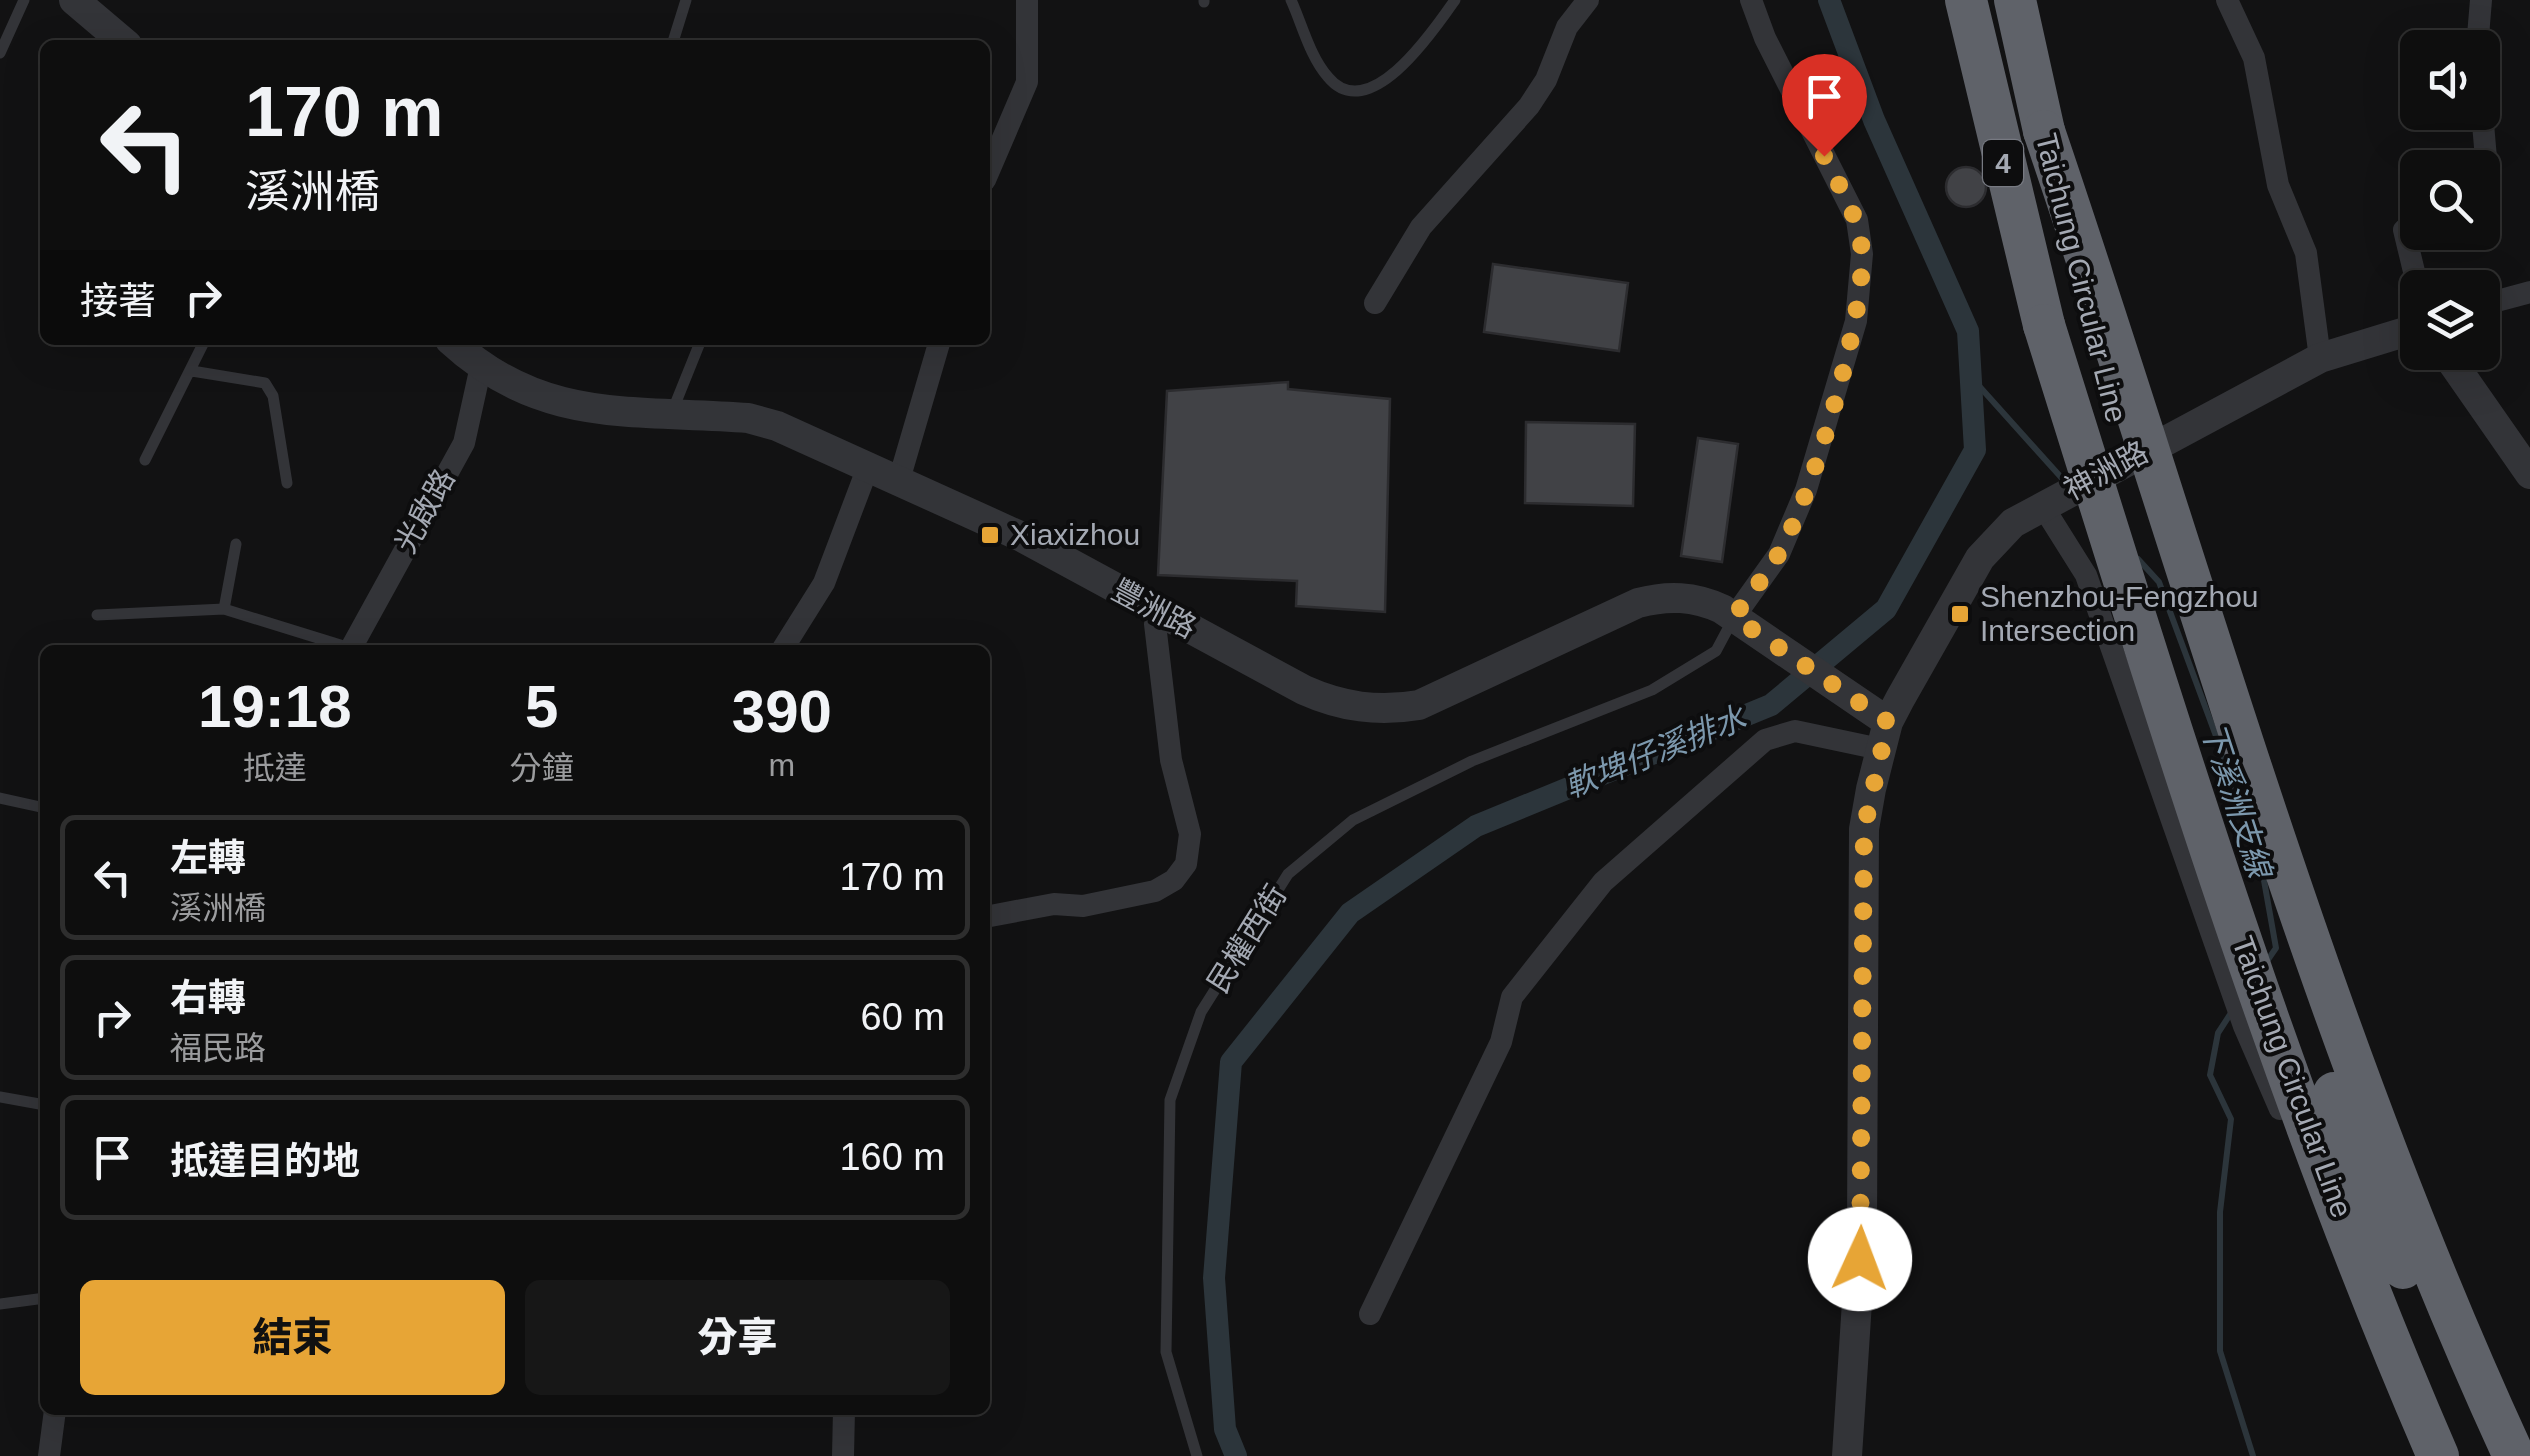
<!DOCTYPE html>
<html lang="zh-TW">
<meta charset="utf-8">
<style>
body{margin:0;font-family:Helvetica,"Noto Sans TC",sans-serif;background:#171717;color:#f1f3f6;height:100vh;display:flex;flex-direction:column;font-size:38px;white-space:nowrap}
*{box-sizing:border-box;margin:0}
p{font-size:32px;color:#9b9c9e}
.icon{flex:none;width:55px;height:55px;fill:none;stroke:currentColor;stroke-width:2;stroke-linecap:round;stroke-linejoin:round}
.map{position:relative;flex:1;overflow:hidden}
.details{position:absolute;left:40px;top:645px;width:950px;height:770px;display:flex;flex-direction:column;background:#0e0e0e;border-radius:15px;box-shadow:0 10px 40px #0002,0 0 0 2px #2e2e2e}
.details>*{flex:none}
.hud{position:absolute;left:40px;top:40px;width:950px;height:305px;border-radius:15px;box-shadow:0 10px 40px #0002,0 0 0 2px #2e2e2e;background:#0e0e0e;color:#f1f3f6;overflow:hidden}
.tools{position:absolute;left:2400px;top:30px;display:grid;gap:20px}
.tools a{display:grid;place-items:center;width:100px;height:100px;border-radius:15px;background:#0e0e0e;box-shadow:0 10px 40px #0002,0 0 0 2px #2e2e2e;font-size:50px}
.pin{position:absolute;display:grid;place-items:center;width:85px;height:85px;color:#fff;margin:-102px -42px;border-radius:50% 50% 50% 0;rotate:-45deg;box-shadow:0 0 10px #0007}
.pin .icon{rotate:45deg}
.me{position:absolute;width:110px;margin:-55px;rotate:2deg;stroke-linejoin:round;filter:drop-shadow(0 0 8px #0008)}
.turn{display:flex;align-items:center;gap:35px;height:210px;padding:0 40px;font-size:45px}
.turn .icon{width:130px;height:130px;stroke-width:2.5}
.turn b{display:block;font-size:70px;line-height:85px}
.then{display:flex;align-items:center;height:95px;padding:0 40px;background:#0003;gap:20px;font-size:38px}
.eta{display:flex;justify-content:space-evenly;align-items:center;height:170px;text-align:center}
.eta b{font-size:60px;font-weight:800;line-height:70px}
.primary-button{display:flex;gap:20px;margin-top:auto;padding:20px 40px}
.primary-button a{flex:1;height:115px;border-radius:15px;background:#e7a536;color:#111;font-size:40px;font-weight:800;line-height:115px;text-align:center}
.primary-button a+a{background:#171717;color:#f1f3f6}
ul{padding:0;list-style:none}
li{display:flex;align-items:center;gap:30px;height:125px;margin:0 20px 15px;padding:0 20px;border:5px solid #2e2e2e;border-radius:15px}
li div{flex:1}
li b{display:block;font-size:38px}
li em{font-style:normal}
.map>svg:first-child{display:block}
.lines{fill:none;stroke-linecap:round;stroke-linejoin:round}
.stream{stroke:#2c353b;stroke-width:6}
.canal{stroke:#2c353b;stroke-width:22}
.building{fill:#414246;stroke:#2c2c2f;stroke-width:2.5}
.service{stroke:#333438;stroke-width:11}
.minor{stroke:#333438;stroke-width:22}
.tertiary{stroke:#333438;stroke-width:30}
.motorway{stroke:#5f6269;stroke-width:42}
.motorway-bridge{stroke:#5f6269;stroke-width:42}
.route{stroke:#e7a536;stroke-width:18;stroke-dasharray:0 32.4}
.poi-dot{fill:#e7a536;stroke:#0d0d0e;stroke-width:4}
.labels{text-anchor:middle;stroke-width:8;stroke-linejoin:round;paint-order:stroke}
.shield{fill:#0d0d0e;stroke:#777a82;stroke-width:2.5}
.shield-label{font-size:28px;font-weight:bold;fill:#a4a9b3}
.street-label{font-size:30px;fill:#a4a9b3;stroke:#0d0d0e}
.poi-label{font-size:30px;fill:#a4a9b3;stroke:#0d0d0e;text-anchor:start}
.water-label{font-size:32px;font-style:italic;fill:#7c98ad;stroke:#0d0d0e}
</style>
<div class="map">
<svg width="2530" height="1456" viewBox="0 0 2530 1456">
<rect width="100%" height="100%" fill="#121213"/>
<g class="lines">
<path class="stream" d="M 1971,377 L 2068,485
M 2138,559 L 2159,582 L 2236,790
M 2260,858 L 2276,948 L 2267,961
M 2231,1013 L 2218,1033 L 2210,1075 L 2231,1119 L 2220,1212 L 2220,1351 L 2253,1456"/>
<path class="canal" d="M 1236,1456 L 1225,1429 L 1214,1278 L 1231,1062 L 1350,913 L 1476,826 L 1771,705 L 1886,609 L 1975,450 L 1968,331 L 1874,120 L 1829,0"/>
</g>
<path class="building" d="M1946 187a20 20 0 1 1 40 0a20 20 0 1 1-40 0Z
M 1493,264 L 1628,283 L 1619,351 L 1484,332 Z
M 1288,382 L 1288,389 L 1390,399 L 1385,612 L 1296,606 L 1297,581 L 1158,575 L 1167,391 Z
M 1526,422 L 1635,424 L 1633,506 L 1525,503 Z
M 1698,438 L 1738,444 L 1722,562 L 1681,556 Z"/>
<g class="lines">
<path class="service" d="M 1291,0 C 1302,24 1310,57 1328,77 C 1369,127 1434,30 1455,0
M 1204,2 L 1204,0
M 672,45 L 686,0
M 0,53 L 24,0
M 192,371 L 265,383 L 273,396 L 287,483
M 672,412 L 701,340
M 145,460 L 205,340
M 224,609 L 236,544
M 97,615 L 224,609 L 350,648
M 0,798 L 45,808
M 0,1097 L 45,1105
M 0,1304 L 45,1298
M 1197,1456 L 1166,1352 L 1170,1100 L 1201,1012 L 1288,874 L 1353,820 L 1472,761 L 1652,690 L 1716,651 L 1732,621"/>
<path class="minor" d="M 2227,0 L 2254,58 L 2278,185 L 2306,253 L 2320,358
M 2477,48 L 2481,0
M 2482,112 L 2490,205 L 2482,206
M 985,180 L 1027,82 L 1027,0
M 2418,217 L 2404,230 L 2418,288
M 1375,303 L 1421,227 L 1529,106 L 1546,80 L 1567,27 L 1588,0
M 2482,305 L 2530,292
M 899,480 L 940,340
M 2042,505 L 2086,575 L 2244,1026 L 2280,1109
M 1734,617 L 1779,554 L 1806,490 L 1856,321 L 1862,254 L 1857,220 L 1765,38 L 1751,0
M 350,650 L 464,443 L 481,366
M 782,650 L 824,583 L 868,467
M 985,917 L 1054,904 L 1083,906 L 1155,891 L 1174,880 L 1186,864 L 1190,834 L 1171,760 L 1155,624 L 1161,614
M 1370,1314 L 1501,1042 L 1512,997 L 1603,882 L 1765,740 L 1795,731 L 1880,749
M 49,1456 L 55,1410
M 843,1456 L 844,1410"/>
<path class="tertiary" d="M 74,0 L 127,45
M 450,340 C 542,425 632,409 748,418 L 777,426 L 1020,536 L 1304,690 C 1342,707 1378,712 1419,705 L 1638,603 C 1668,595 1694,596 1722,609 L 1888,722
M 2445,352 L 2530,474
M 1847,1456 L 1862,1225 L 1864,829 L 1871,789 L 1888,722 L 1900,699 L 1980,558 L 2013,523 L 2320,358 L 2418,328"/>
<path class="motorway" d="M 1966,0 L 2044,325
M 2015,0 L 2044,131"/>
<path class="motorway-bridge" d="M 2044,131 C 2195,575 2317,1029 2514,1456
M 2044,325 C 2163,705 2279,1090 2438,1456
M 2334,1093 L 2403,1268"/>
</g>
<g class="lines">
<path class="route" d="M 1824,156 C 1840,188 1861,219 1862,255 C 1864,320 1812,498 1778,555 C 1766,576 1748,596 1734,617 L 1888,722 L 1864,829 L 1860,1259"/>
</g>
<g class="poi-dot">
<rect x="980" y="525" width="20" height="20" rx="5"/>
<rect x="1950" y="604" width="20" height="20" rx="5"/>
</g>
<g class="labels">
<rect class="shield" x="1983" y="140" width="40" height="46" rx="8"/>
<g class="shield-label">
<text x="2003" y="173">4</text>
</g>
<g class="street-label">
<text transform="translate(2081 278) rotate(76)" y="10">Taichung Circular Line</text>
<text transform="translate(2106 471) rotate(-28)" y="10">神洲路</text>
<text transform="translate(425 511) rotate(-61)" y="10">光啟路</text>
<text transform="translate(1154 609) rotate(28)" y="10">豐洲路</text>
<text transform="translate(1247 939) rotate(-58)" y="10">民權西街</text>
<text transform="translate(2292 1077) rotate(70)" y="10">Taichung Circular Line</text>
</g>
<g class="poi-label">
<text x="1010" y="545">Xiaxizhou</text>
<text x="1980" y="607">Shenzhou-Fengzhou<tspan x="1980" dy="34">Intersection</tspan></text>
</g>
<g class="water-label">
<text transform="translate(1655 752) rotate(-22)" y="11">軟埤仔溪排水</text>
<text transform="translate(2236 800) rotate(72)" y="11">下溪洲支線</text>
</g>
</g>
</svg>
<div class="tools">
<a><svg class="icon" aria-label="sound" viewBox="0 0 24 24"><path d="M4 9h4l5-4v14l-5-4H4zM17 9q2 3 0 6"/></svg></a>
<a><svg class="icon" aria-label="search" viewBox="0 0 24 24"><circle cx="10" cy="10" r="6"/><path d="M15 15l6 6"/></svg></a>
<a><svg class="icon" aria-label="layers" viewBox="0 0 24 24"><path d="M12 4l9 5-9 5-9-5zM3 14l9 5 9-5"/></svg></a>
</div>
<div class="pin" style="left:1824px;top:156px;background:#d93025"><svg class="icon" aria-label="arrive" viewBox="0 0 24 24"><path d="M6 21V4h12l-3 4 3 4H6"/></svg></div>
<svg class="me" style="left:1860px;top:1259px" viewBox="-20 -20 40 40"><circle r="19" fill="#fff"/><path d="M0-13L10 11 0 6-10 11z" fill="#e7a536"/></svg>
<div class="hud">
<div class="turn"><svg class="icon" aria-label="left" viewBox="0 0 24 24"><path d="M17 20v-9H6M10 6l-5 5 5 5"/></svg><div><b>170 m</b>溪洲橋</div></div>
<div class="then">接著<svg class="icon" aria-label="right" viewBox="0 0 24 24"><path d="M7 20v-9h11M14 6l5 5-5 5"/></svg></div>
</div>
<section class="details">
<div class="eta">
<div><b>19:18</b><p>抵達</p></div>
<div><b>5</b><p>分鐘</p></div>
<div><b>390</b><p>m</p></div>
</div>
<ul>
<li><svg class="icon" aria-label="left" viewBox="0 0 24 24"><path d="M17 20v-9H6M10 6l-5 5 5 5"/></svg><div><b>左轉</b><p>溪洲橋</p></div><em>170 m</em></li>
<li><svg class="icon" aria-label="right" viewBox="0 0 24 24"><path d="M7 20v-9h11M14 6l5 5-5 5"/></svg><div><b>右轉</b><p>福民路</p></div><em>60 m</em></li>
<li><svg class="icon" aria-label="arrive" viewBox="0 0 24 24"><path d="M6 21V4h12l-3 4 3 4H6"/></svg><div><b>抵達目的地</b></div><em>160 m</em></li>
</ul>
<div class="primary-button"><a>結束</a><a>分享</a></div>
</section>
</div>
